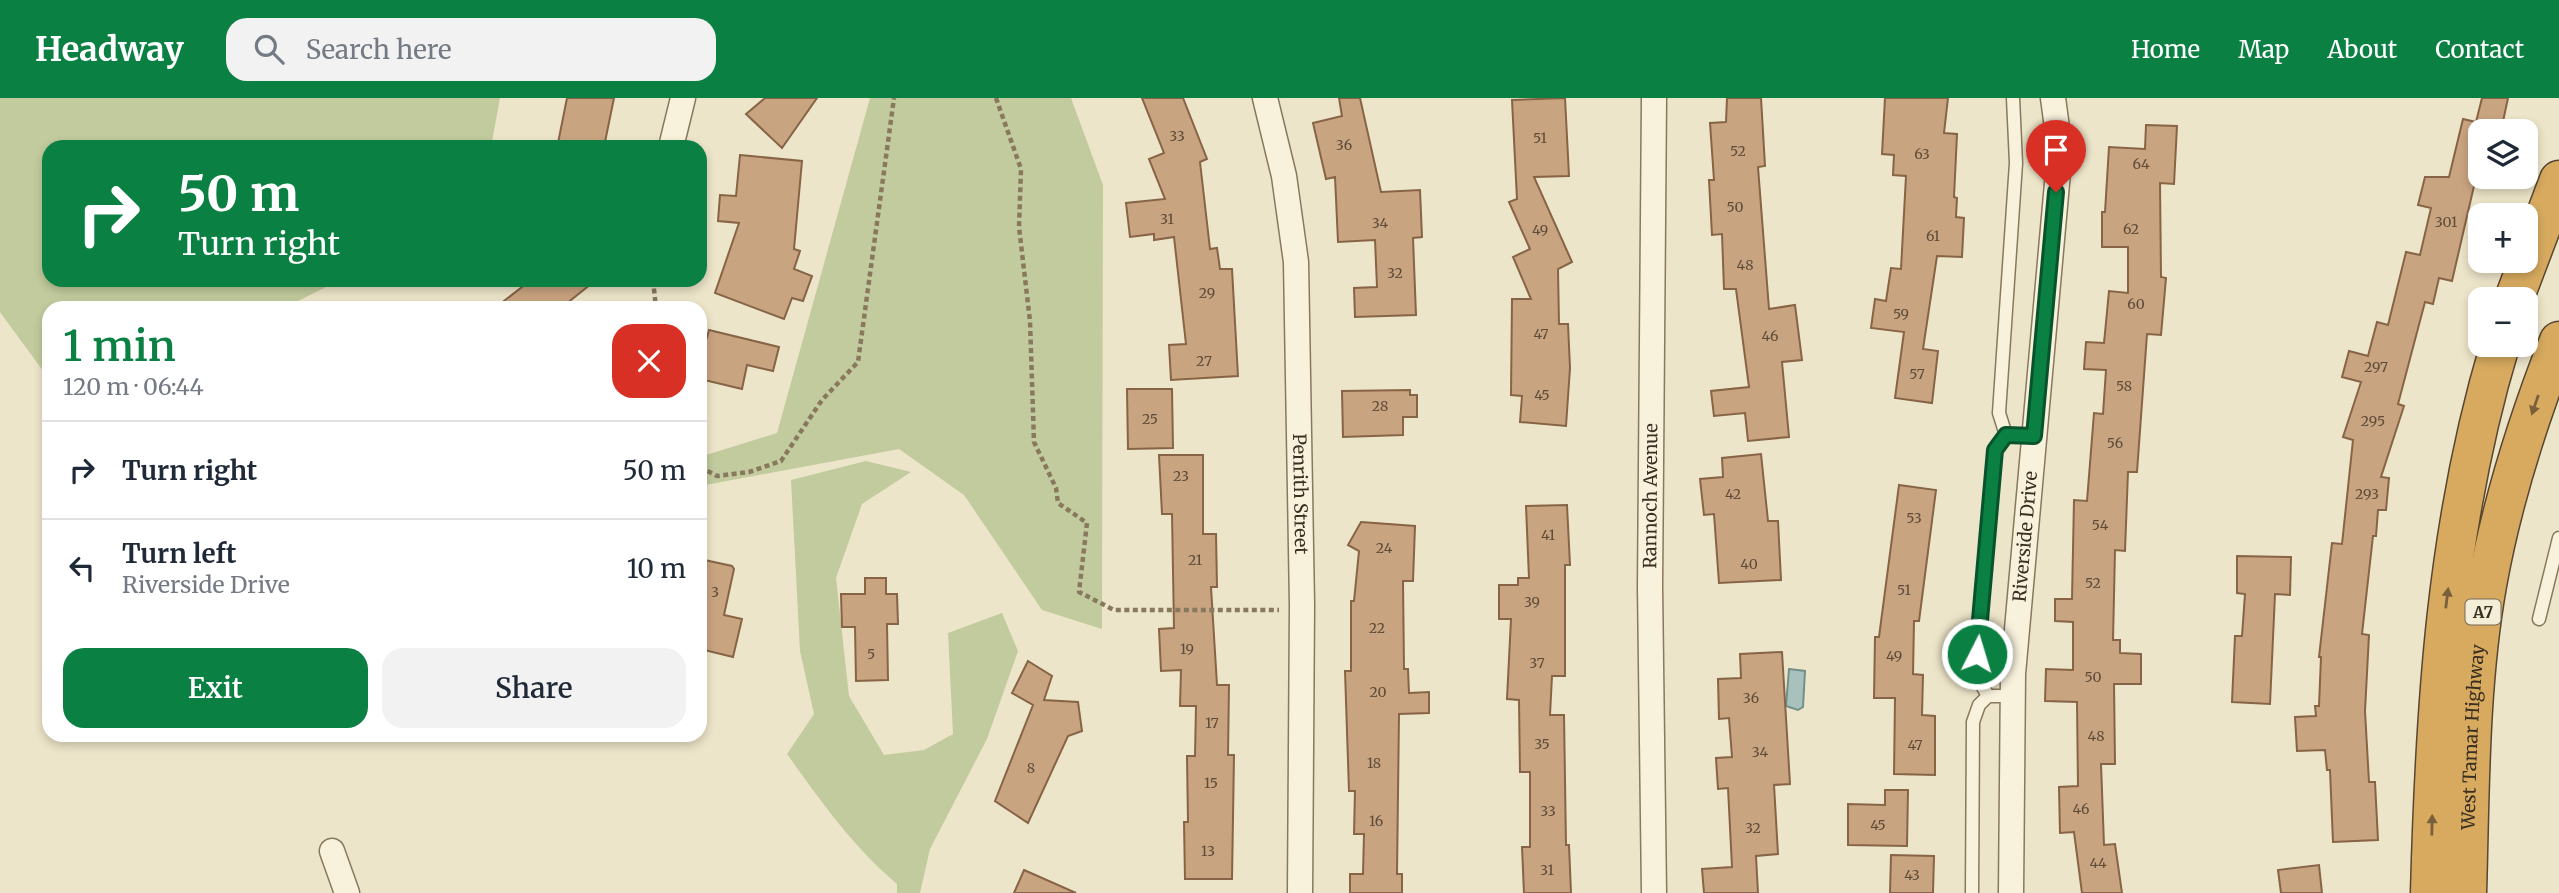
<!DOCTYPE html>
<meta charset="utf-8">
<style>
body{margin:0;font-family:Merriweather,serif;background:#f2f2f3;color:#1f2937;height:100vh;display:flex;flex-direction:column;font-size:26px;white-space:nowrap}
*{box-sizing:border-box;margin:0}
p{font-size:23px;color:#747a83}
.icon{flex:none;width:38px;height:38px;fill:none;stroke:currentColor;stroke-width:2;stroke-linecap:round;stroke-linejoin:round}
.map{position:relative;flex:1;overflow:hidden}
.side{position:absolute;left:42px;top:203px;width:665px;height:441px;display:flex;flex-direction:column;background:#fff;border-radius:21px;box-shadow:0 4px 10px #0003}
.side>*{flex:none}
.guide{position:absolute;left:42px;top:42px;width:665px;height:147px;border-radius:21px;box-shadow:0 4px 10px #0003;background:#0b8043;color:#fff;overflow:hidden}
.controls{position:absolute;left:2468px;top:21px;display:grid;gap:14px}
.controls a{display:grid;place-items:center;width:70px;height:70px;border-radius:14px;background:#fff;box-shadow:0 4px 10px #0003;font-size:35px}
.pin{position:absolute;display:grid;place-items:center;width:60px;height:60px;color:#fff;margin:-72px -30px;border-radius:50% 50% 50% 0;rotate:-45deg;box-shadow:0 0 7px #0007}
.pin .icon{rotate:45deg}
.me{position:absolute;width:77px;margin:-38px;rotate:5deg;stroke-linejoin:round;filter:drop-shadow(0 0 5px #0008)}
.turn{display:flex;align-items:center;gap:24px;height:147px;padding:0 21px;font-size:32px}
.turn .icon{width:91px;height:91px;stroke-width:2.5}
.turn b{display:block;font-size:49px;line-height:60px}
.round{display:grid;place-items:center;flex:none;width:74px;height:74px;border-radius:21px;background:#f2f2f3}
.head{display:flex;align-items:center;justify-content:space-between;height:119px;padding:0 21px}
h1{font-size:42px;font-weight:600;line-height:52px;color:#0b8043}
.action{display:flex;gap:14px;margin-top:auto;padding:14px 21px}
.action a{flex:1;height:80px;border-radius:21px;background:#0b8043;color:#fff;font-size:28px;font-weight:600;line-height:80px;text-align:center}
.action a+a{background:#f2f2f3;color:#1f2937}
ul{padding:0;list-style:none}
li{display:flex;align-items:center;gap:21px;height:98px;padding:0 21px;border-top:2px solid #e0e1e3}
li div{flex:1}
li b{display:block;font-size:26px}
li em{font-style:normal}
header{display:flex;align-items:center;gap:42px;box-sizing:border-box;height:98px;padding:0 35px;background:#0b8043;color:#fff}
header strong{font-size:33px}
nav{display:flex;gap:38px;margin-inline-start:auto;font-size:24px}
.search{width:490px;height:63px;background:#f2f2f3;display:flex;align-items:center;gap:18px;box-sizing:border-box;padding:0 24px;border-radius:21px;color:#747a83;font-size:26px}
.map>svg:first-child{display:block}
.green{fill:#c2cb9d}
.water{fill:#a9c1bc;stroke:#70908a;stroke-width:2}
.building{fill:#c9a480;stroke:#866445;stroke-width:2}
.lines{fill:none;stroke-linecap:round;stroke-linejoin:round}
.lane-casing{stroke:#88785e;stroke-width:15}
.street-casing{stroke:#88785e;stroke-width:27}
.highway-casing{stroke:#574632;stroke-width:41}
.path{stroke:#88785e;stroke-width:4.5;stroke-dasharray:5 3.5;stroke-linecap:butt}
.lane{stroke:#f8f1dc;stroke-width:12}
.street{stroke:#f8f1dc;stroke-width:24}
.highway{stroke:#d7aa5f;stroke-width:38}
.oneway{fill:#79603a}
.route-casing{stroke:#07532c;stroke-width:18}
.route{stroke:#0b8043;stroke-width:12}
.labels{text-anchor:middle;stroke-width:5;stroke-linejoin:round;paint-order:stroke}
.number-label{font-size:14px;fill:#5e4c39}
.shield{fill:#f4eed8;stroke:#726858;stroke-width:2}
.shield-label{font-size:16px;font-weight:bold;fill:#3a2f21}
.street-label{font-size:18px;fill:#3a2f21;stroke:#f4eed8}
</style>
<header>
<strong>Headway</strong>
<div class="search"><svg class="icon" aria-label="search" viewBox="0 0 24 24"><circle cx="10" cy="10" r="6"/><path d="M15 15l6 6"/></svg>Search here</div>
<nav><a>Home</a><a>Map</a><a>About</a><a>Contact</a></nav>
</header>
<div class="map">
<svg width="2559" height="795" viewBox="0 0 2559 795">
<rect width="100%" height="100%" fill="#ede5c9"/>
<path class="green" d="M 0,0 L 500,0 L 491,49 L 49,49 L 49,182 L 365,182 L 328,188 L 284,210 L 49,210 L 49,281 L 0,214 Z
M 870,0 L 1071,0 L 1103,87 L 1102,531 L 1042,512 L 964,397 L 899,351 L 700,388 L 700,372 L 706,357 L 777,335 Z
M 866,363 L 911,374 L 862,406 L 836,480 L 849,598 L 884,657 L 924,652 L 953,636 L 948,535 L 1002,515 L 1018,553 L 987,641 L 930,751 L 920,795 L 897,795 L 897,786 C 853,749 820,702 787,656 L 814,616 L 800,553 L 791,382 Z"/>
<path class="water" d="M 1789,571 L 1805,573 L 1803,609 L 1798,612 L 1786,608 Z"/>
<path class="building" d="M 567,0 L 614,0 L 604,49 L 558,45 Z
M 765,0 L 817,0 L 782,50 L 746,16 Z
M 1142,0 L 1183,0 L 1207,61 L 1200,64 L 1210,151 L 1217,150 L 1220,171 L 1232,171 L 1238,278 L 1171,282 L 1169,247 L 1186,246 L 1174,139 L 1154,142 L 1154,136 L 1130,139 L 1126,105 L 1165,101 L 1149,61 L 1164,55 Z
M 1339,0 L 1360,0 L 1381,94 L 1420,92 L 1422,139 L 1413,140 L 1416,217 L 1355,219 L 1354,190 L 1377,189 L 1375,142 L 1338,144 L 1335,79 L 1326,81 L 1313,25 L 1342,18 Z
M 1565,0 L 1569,78 L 1534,79 L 1572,164 L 1558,171 L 1559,226 L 1568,226 L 1570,270 L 1566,328 L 1520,324 L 1522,298 L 1511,297 L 1512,201 L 1531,201 L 1513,159 L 1530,151 L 1509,104 L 1517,101 L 1512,2 Z
M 1727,0 L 1761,0 L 1765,68 L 1758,69 L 1769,211 L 1795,207 L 1802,262 L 1782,264 L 1789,339 L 1748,343 L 1745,315 L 1714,318 L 1711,293 L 1749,289 L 1736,191 L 1724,191 L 1722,136 L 1712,137 L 1709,82 L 1714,82 L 1710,25 L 1726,24 Z
M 1885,0 L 1948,0 L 1944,35 L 1957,36 L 1954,99 L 1957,100 L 1956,119 L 1964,120 L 1962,159 L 1937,158 L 1923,251 L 1938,253 L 1932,305 L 1895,300 L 1904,234 L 1871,230 L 1875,201 L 1886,203 L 1891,170 L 1901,171 L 1906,78 L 1893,77 L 1894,57 L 1882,56 Z
M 2482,0 L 2508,0 L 2501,33 L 2480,33 L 2480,75 L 2477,75 L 2452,183 L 2439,180 L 2433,206 L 2425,204 L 2398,306 L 2404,308 L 2381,379 L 2389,380 L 2386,412 L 2378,412 L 2376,438 L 2373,438 L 2362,536 L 2369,537 L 2365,613 L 2369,684 L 2375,684 L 2378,742 L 2333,744 L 2330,672 L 2327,672 L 2325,652 L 2297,653 L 2295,619 L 2316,618 L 2315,608 L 2319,608 L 2321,559 L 2319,559 L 2332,445 L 2342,446 L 2353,342 L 2343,339 L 2361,284 L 2342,279 L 2349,253 L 2368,258 L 2377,224 L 2388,227 L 2406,154 L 2420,157 L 2431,110 L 2418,107 L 2425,79 L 2449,79 L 2463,21 L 2476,24 Z
M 2146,27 L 2177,28 L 2174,86 L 2160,85 L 2161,179 L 2166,180 L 2161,237 L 2147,236 L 2137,374 L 2128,374 L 2125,453 L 2115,452 L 2113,542 L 2120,542 L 2120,555 L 2141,556 L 2141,586 L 2114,586 L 2115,666 L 2101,666 L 2104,747 L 2115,746 L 2122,795 L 2082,795 L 2074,734 L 2060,735 L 2059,689 L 2078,688 L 2077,604 L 2045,603 L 2046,571 L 2073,572 L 2073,524 L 2055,523 L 2055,501 L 2072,501 L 2074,402 L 2087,403 L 2094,315 L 2103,316 L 2106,272 L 2084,271 L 2086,244 L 2104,245 L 2109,193 L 2128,195 L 2128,149 L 2102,149 L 2102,114 L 2105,114 L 2109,49 L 2145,51 Z
M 740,57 L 802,63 L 794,151 L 800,153 L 794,171 L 812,178 L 803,203 L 792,200 L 784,221 L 715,195 L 739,125 L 718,123 L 720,97 L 736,98 Z
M 531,182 L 596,182 L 561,210 L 495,210 Z
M 709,232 L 779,249 L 773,273 L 747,267 L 742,291 L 700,281 L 700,239 L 707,240 Z
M 1127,291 L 1172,291 L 1173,350 L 1128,351 Z
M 1410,292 L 1410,297 L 1417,297 L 1417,319 L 1403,319 L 1403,337 L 1343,339 L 1342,293 Z
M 1761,356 L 1768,423 L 1778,423 L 1781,482 L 1719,485 L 1714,416 L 1704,417 L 1700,381 L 1723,379 L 1722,360 Z
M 1159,357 L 1203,357 L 1203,436 L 1216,436 L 1217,489 L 1211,489 L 1217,587 L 1229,587 L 1228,657 L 1234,657 L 1232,781 L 1185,781 L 1184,724 L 1188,724 L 1187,658 L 1195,658 L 1196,608 L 1180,608 L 1181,572 L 1161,573 L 1159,531 L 1174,530 L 1172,416 L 1162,416 Z
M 1899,387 L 1936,392 L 1919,523 L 1914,523 L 1913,576 L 1923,577 L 1922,617 L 1935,618 L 1935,677 L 1894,676 L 1895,600 L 1874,600 L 1875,539 L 1879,539 Z
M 1567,407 L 1570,467 L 1565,467 L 1565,578 L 1552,578 L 1550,617 L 1564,617 L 1566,747 L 1569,747 L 1571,795 L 1524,795 L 1522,749 L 1530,749 L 1530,674 L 1520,674 L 1519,602 L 1507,601 L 1511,521 L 1499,521 L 1499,487 L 1518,487 L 1518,480 L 1529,480 L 1526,408 Z
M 1361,424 L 1415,428 L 1413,483 L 1403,483 L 1404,571 L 1408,571 L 1409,595 L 1429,594 L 1429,615 L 1399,616 L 1397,776 L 1402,776 L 1402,795 L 1350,795 L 1350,776 L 1363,776 L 1364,736 L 1354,736 L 1355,693 L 1349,693 L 1345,573 L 1351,573 L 1351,503 L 1354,503 L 1359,453 L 1348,447 Z
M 2237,458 L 2291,459 L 2290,497 L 2275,496 L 2270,606 L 2232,604 L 2235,538 L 2242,538 L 2245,496 L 2237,495 Z
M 700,461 L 732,468 L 734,471 L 724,517 L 742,521 L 733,559 L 700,551 Z
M 865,480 L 886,480 L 886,496 L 897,496 L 898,526 L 887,526 L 888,582 L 856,583 L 855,529 L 842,529 L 841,496 L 865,496 Z
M 1782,554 L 1790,686 L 1774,687 L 1778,756 L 1756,758 L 1758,795 L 1704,795 L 1702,771 L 1732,769 L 1728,690 L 1718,691 L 1716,660 L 1732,659 L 1729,620 L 1719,621 L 1718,581 L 1741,580 L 1740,556 Z
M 1028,563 L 1052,578 L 1044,602 L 1078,604 L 1082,633 L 1068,638 L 1028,725 L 995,703 L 1033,607 L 1012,595 Z
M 1885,692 L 1908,692 L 1907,748 L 1848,747 L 1848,706 L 1885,707 Z
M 1891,757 L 1934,758 L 1933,795 L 1890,795 Z
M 2319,767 L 2322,795 L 2281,795 L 2278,772 Z
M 1024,772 L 1076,795 L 1014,795 Z"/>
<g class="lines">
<defs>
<path id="lane" d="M 2006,337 L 1999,315 L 2016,65 L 2013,0
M 2539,521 L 2559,440
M 1988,598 L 1978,580 L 1977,556 L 1995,352 L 2006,337 L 2034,338
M 1972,795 L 1973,624 L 1979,607 L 1988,598 L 2013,598"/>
<g id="street">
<path id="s1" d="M 1265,0 L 1284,78 L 1296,164 L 1302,507 L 1300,795"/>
<path d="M 671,49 L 683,0"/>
<path d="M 332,753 L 347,795"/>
<path id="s2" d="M 1654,795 L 1650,489 L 1654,0"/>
<path id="s3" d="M 2011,795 L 2013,576 L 2060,52 L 2053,0"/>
</g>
<g id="highway">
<path d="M 2514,201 L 2559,82"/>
<path d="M 2430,795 C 2435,609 2446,426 2500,247"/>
<path id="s4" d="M 2467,795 C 2470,693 2469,589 2487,487 C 2502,403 2528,322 2559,243"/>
</g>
</defs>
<use href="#lane" class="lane-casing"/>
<use href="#street" class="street-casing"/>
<use href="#highway" class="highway-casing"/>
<path class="path" d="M 996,0 L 1021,71 L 1019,129 L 1030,223 L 1034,344 L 1056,390 L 1058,405 L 1087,425 L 1079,494 L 1114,512 L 1279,512
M 653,182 L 656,210
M 700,369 L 717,378 L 749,374 L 781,363 L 822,302 L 858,264 L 894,0"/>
<use href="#lane" class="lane"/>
<use href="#street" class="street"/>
<use href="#highway" class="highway"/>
</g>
<defs><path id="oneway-solid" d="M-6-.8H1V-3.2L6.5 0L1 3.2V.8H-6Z" transform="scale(1.75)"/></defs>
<g class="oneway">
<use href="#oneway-solid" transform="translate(2535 307) rotate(109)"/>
<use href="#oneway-solid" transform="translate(2447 500) rotate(-83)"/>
<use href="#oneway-solid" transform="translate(2432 727) rotate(-89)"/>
</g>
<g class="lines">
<defs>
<path id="route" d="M 1977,556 L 1995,352 L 2006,337 L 2034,338 L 2056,94"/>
</defs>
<use href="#route" class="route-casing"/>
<use href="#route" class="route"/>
</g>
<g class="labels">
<g class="number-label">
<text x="1177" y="43">33</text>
<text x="1540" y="45">51</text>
<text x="1344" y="52">36</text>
<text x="1738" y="58">52</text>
<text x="1922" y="61">63</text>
<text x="2141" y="71">64</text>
<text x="1735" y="114">50</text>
<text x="1167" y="126">31</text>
<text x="2446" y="129">301</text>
<text x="1380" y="130">34</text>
<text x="2131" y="136">62</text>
<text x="1540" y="137">49</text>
<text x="1933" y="143">61</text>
<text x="1745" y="172">48</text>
<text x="1395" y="180">32</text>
<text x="1207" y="200">29</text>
<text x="2136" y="211">60</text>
<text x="1901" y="221">59</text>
<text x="1541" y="241">47</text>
<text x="1770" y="243">46</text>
<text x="1204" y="268">27</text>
<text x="2376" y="274">297</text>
<text x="1917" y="281">57</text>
<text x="2124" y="293">58</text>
<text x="1542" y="302">45</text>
<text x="1380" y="313">28</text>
<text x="1150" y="326">25</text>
<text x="2373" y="328">295</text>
<text x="2115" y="350">56</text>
<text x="1181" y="383">23</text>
<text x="1733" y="401">42</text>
<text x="2367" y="401">293</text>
<text x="1914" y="425">53</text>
<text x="2100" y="432">54</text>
<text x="1548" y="442">41</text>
<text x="1384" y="455">24</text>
<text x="1195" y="467">21</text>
<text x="1749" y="471">40</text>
<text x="2093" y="490">52</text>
<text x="1904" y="497">51</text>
<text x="715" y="499">3</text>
<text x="1532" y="509">39</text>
<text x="1377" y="535">22</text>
<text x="1187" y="556">19</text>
<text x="871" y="561">5</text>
<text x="1894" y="563">49</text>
<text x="1537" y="570">37</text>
<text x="2093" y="584">50</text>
<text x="1378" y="599">20</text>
<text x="1751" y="605">36</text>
<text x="1212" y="630">17</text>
<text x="2096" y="643">48</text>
<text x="1542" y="651">35</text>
<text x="1915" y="652">47</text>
<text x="1760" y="659">34</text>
<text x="1374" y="670">18</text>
<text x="1031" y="675">8</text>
<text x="1211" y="690">15</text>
<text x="2081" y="716">46</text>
<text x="1548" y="718">33</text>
<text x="1376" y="728">16</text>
<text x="1878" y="732">45</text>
<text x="1753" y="735">32</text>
<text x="1208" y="758">13</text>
<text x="2098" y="770">44</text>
<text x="1547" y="777">31</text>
<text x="1912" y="782">43</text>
</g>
<rect class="shield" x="2465.5" y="501.5" width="35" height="25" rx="5"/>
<g class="shield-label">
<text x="2483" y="520">A7</text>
</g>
<g class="street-label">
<text dy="6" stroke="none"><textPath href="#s1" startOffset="399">Penrith Street</textPath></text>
<text dy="6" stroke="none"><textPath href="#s2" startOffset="397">Rannoch Avenue</textPath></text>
<text dy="6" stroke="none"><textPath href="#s3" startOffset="357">Riverside Drive</textPath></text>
<text dy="6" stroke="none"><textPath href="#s4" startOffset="156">West Tamar Highway</textPath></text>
</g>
</g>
</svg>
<div class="controls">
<a><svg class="icon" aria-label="layers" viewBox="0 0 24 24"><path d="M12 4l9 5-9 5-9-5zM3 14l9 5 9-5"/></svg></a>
<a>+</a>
<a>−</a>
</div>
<div class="pin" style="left:2056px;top:94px;background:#d93025"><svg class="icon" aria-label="arrive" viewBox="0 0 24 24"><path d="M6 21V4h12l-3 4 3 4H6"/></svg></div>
<svg class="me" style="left:1977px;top:556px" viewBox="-20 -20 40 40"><circle r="17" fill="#0b8043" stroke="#fff" stroke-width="3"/><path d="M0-11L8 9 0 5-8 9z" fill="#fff"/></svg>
<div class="guide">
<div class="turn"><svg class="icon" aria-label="right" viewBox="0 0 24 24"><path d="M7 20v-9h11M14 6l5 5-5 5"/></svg><div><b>50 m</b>Turn right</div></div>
</div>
<section class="side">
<div class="head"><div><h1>1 min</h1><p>120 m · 06:44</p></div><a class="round" style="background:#d93025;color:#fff"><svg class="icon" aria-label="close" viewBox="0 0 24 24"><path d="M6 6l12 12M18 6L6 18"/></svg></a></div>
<ul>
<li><svg class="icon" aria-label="right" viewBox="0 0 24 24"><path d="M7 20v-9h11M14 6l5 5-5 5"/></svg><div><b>Turn right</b></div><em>50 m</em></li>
<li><svg class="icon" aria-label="left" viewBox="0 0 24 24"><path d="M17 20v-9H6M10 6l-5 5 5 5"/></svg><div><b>Turn left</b><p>Riverside Drive</p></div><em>10 m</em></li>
</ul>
<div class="action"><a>Exit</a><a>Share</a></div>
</section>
</div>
